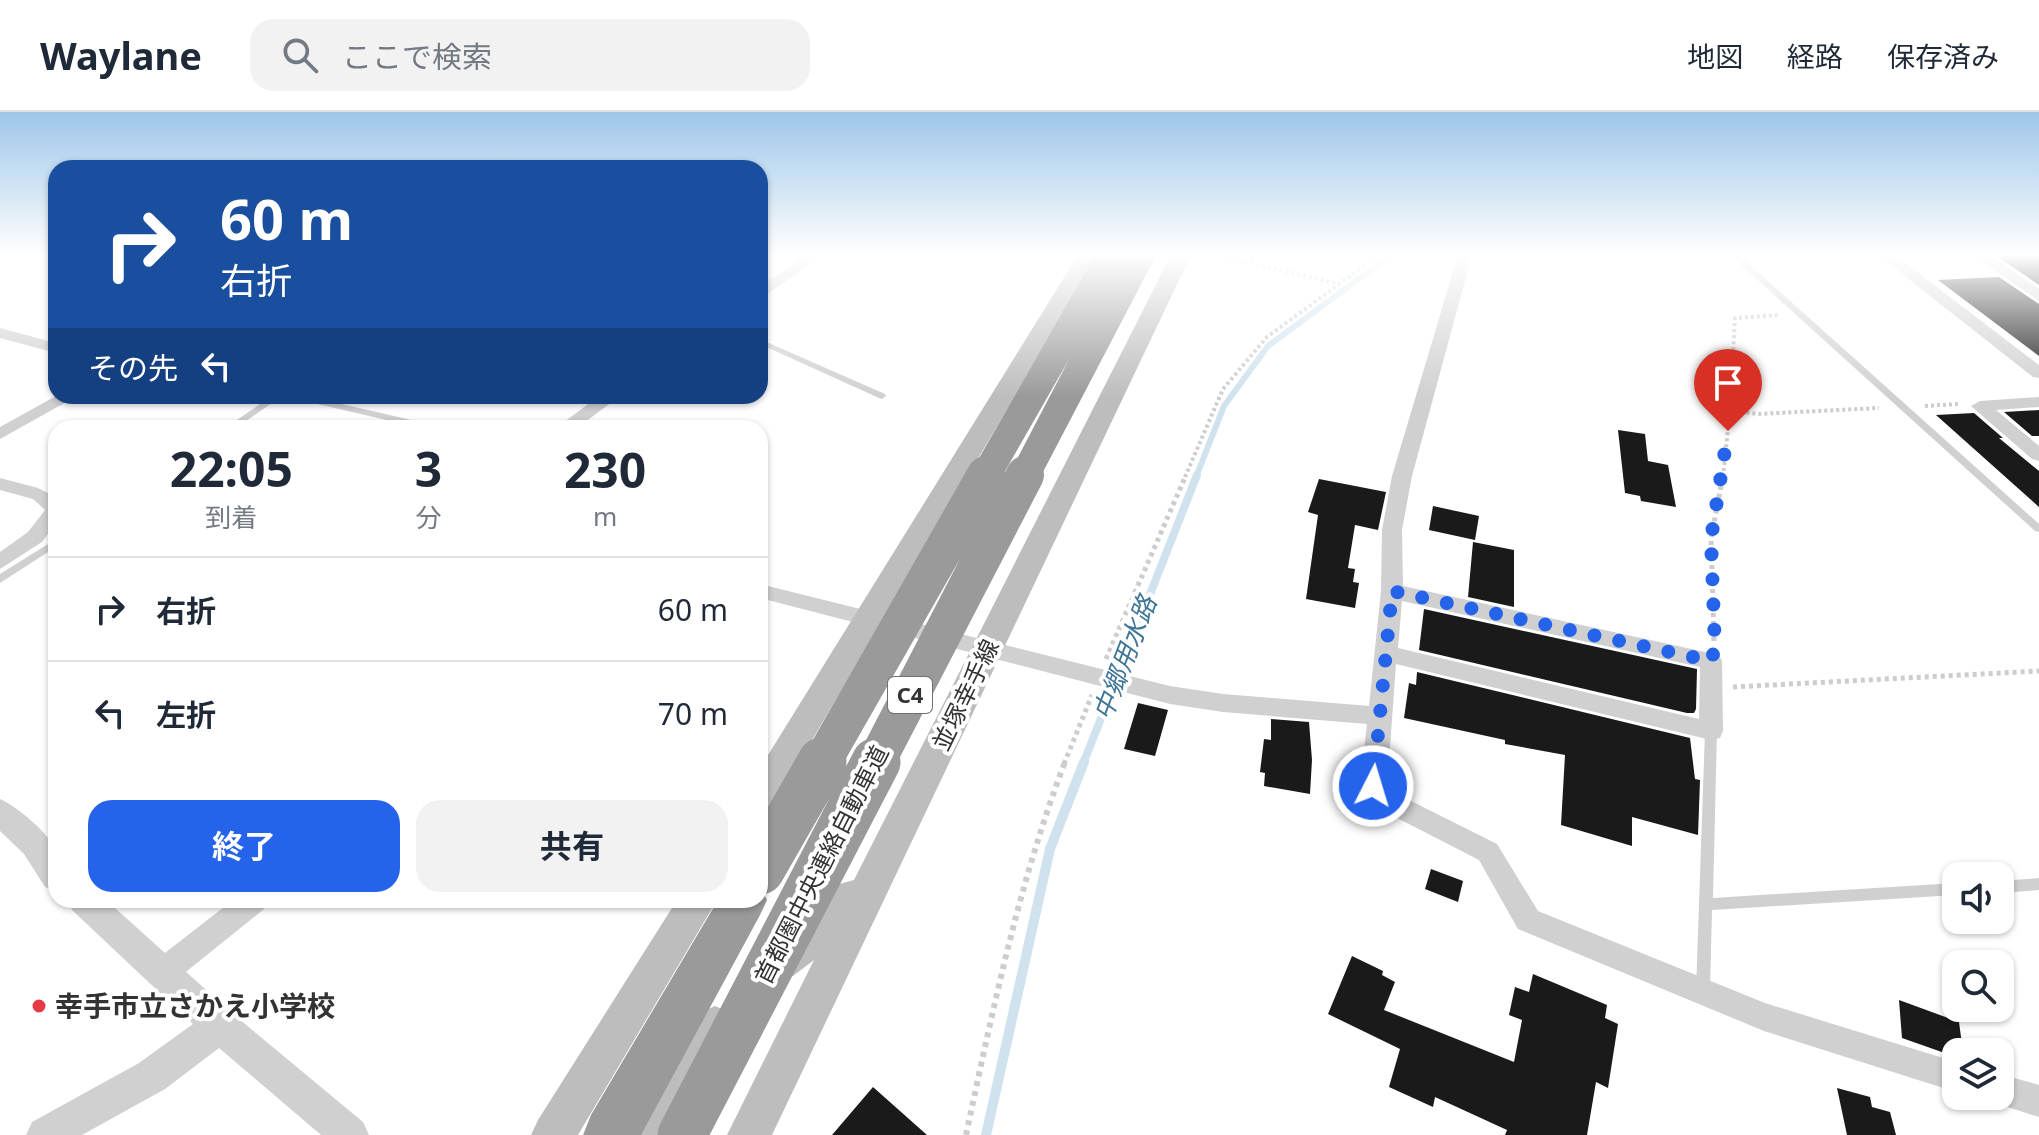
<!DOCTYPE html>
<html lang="ja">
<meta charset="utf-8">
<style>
body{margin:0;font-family:"Noto Sans","Noto Sans JP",sans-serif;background:#f2f2f3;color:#1f2937;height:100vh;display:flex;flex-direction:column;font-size:30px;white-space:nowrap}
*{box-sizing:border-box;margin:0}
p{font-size:26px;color:#747a83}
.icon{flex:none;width:44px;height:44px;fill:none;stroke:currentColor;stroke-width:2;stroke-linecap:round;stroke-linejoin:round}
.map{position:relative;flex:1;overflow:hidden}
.details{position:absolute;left:48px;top:308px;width:720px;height:488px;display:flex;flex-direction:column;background:#fff;border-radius:24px;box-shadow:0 2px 6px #0004}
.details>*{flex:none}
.guide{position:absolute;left:48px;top:48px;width:720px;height:244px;border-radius:24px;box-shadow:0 2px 6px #0004;background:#1a4fa0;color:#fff;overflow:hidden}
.tools{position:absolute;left:1942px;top:750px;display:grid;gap:16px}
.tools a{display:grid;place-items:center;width:72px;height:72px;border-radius:16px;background:#fff;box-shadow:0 2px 6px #0004;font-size:40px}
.pin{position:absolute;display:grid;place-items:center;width:68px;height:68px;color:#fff;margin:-82px -34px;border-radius:50% 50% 50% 0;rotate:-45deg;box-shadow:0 0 8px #0007}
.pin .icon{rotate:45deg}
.me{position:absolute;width:88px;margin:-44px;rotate:5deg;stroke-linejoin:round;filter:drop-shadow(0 0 6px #0008)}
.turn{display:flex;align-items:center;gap:28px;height:168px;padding:0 40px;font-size:36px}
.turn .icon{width:104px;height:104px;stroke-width:2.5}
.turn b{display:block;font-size:56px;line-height:68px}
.then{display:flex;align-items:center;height:76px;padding:0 40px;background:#0003;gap:16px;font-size:30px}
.eta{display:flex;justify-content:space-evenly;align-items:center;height:136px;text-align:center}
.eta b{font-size:48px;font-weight:700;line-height:56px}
.button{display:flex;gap:16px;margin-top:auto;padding:16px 40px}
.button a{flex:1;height:92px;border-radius:24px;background:#2563eb;color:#fff;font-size:32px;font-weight:700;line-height:92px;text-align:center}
.button a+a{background:#f2f2f3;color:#1f2937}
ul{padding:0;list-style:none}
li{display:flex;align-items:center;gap:24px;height:104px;padding:0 40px;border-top:2px solid #e0e1e3}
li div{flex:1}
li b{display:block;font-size:30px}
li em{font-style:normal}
header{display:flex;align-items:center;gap:48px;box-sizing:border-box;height:112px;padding:0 40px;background:#fff;border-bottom:2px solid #e0e1e3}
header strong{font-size:38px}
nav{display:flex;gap:44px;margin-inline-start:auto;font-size:28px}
.search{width:560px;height:72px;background:#f2f2f3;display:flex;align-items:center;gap:20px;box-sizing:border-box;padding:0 28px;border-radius:24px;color:#747a83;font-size:30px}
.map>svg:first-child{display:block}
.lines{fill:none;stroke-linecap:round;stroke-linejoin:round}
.stream-far2{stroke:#cfe2ee;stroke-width:6}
.stream-far1{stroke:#cfe2ee;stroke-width:8}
.stream{stroke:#cfe2ee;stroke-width:10}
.building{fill:#1a1a1a}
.path-far2{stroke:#cdcdcd;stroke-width:4;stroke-dasharray:3 3;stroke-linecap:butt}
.path-far1{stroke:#cdcdcd;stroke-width:5;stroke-dasharray:4 4;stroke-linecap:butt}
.path{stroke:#cdcdcd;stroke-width:6;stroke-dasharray:5 5;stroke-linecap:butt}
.service{fill:#d0d0d0;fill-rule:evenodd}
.minor{fill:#d0d0d0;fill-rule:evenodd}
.tertiary{fill:#d0d0d0;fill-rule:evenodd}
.secondary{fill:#bdbdbd;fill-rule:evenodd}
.motorway{fill:#9a9a9a;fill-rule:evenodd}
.motorway-bridge-far2{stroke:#9a9a9a;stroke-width:29}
.motorway-bridge-far1{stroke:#9a9a9a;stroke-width:38}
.motorway-bridge{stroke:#9a9a9a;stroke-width:49}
.route{stroke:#2563eb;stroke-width:14;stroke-dasharray:0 25.2}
.poi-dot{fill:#e63946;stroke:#fff;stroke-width:3}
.labels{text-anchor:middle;stroke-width:8;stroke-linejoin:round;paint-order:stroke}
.shield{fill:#fff;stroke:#707070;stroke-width:2}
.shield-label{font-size:22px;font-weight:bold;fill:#333}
.street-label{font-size:24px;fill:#333;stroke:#fff}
.water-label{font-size:26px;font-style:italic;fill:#3f7597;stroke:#fff}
.near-poi-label{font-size:28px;font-weight:bold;fill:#333;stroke:#fff;text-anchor:start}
</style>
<header>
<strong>Waylane</strong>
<div class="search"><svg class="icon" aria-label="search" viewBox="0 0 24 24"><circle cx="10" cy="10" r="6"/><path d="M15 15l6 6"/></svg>ここで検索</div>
<nav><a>地図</a><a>経路</a><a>保存済み</a></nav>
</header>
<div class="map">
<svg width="2039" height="1023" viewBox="0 0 2039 1023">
<rect width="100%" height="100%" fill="#fff"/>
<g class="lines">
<path class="stream-far2" d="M 1196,365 L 1224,294 L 1268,234 L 1391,143"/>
<path class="stream-far1" d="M 1083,652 L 1197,363"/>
<path class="stream" d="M 986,1023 L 1050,737 L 1084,650"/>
</g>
<path class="building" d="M 1995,143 L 2039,143 L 2039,173 Z
M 1999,165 L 2039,192 L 2039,244 L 1938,168 Z
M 2039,298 L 2039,324 L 2032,324 L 2004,300 Z
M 1974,301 L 2003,326 L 1999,326 L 2039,359 L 2039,395 L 1936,303 Z
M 1618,318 L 1645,322 L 1648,349 L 1668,353 L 1676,395 L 1641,389 L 1640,384 L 1625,381 Z
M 1319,367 L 1386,380 L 1378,418 L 1355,413 L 1348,456 L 1355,457 L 1353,470 L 1359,471 L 1355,496 L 1306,487 L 1318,403 L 1308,400 Z
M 1433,394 L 1479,404 L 1475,428 L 1429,418 Z
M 1473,430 L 1514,438 L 1514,495 L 1468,485 Z
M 1424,497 L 1697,557 L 1696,597 L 1694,601 L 1687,601 L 1419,538 Z
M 1417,560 L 1690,626 L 1695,667 L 1700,668 L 1698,723 L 1632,705 L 1632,734 L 1561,713 L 1565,643 L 1505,632 L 1505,628 L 1404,606 L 1409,571 L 1416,573 Z
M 1138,591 L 1168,598 L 1155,644 L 1124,637 Z
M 1271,607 L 1309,610 L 1312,648 L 1310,682 L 1264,674 L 1265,661 L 1260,660 L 1264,627 L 1271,628 Z
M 1431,757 L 1463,769 L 1458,790 L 1425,777 Z
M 1352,844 L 1383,859 L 1382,863 L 1395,870 L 1384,898 L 1514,950 L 1522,908 L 1509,903 L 1515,875 L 1529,880 L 1533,862 L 1607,893 L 1605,906 L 1618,912 L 1608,976 L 1596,970 L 1587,1023 L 1505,1023 L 1507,1018 L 1435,985 L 1433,995 L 1389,975 L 1400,937 L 1328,902 Z
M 1899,888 L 1959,910 L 1963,940 L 1956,940 L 1956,945 L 1902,926 Z
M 873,975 L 927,1023 L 832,1023 Z
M 1837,976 L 1870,985 L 1872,995 L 1890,1000 L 1896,1023 L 1847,1023 Z"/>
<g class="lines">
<path class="path-far2" d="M 1226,143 L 1224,145 L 1336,171
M 1925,294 L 1959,292
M 1730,298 L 1735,206 L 1778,203
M 1185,365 L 1223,277 L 1267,225 L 1379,143
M 1723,365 L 1730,298 L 1757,302 L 1879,296"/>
<path class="path-far1" d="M 1714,529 L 1711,427 L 1723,363
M 1106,547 L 1186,363
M 1733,575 L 2039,559
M 1064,652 L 1092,583"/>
<path class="path" d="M 966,1023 C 993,897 1019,770 1065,650"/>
<path class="service" d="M 1730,143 L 1739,143 L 2039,412 L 2039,420 L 2035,419 Z
M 760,227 L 885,282 L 886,284 L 882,287 L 879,286 L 760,232 Z
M 192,284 L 203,284 L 199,287 Z
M 272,284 L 282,284 L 236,316 L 225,316 Z
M 292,284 L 307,284 L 433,313 L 438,316 L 421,316 L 296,287 Z
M 56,427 L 56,435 L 0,471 L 0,462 Z
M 1711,614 L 1715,616 L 1717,619 L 1713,786 L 1956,771 L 1956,783 L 1712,798 L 1710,879 L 1708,884 L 1703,886 L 1698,884 L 1696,879 L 1705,619 L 1707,616 Z
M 2039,766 L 2039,778 L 2000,781 L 2000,769 Z"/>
<path class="minor" d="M 806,143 L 823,143 L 760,187 L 760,175 Z
M 1458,143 L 1472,143 L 1412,364 L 1402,418 L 1403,474 L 1719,543 L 1722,549 L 1723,619 L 1720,626 L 1711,628 L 1396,552 L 1387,677 L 1497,732 L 1538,799 L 1765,891 L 1956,950 L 1956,980 L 1764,919 L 1518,817 L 1479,748 L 1368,691 L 1360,674 L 1367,612 L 1223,600 L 1170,592 L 760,486 L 760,472 L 1170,574 L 1223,582 L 1369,594 L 1381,479 L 1382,418 L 1392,364 ZM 1402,489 L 1700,555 L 1699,607 L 1398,536 Z
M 1878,143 L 1895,143 L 2039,253 L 2039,266 L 2033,265 Z
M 1972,143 L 1989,143 L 2039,177 L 2039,189 Z
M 0,216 L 56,231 L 56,241 L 0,226 Z
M 56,284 L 77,284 L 0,327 L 0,315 Z
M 599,284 L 620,284 L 577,316 L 556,316 Z
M 2039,285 L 2039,295 L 1996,298 L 2039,334 L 2039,349 L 2032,347 L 1971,294 L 1980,289 Z
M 0,366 L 38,376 L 56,385 L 56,411 L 42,430 L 0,457 L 0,440 L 28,420 L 45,398 L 33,387 L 0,378 Z
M 233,788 L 268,788 L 264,797 L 172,871 L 162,874 L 152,871 L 148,861 L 152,851 Z
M 2000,962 L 2039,973 L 2039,1005 L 1989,989 L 1987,984 L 2000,984 Z"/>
<path class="tertiary" d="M 0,687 C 15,693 52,723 56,740 C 59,751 56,767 56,779 L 45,775 L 24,742 L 0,719 Z
M 67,788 L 106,788 L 233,902 L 363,1010 L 369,1023 L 321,1023 L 219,936 L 165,977 L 82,1023 L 26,1023 L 32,1010 L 139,951 L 193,912 L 72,798 Z"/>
<path class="secondary" d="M 1078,143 L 1098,143 L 772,696 L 760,700 L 760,656 Z
M 1171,143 L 1191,143 L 772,1023 L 727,1023 L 814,848 L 793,864 L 779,869 L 765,864 L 759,851 L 765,838 L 818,801 L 839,772 L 854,768 Z
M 677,788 L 717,788 L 578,1023 L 531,1023 L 538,1008 Z
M 715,894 L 729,900 L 735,914 L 674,1023 L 628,1023 L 701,900 Z"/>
<path class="motorway" d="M 760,774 L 767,788 L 760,803 L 641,1023 L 583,1023 L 591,1003 L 718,788 L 760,788 Z"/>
<path class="motorway-bridge-far2" d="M 985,365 L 1112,143
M 1024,365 L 1140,143"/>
<path class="motorway-bridge-far1" d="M 821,652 L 986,363
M 875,652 L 1025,363"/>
<path class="motorway-bridge" d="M 760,758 L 822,650
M 682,1023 L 876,650"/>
</g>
<linearGradient id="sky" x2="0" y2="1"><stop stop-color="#9ec6ea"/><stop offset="0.5" stop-color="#fff"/><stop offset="1" stop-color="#fff" stop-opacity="0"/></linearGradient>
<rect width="2039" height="286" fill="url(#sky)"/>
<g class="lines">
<path class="route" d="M 1373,674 L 1392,479 L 1711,549 L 1715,536 L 1711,427 L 1728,319"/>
</g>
<circle class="poi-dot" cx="39" cy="894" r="8"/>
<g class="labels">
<rect class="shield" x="888" y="565" width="44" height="36" rx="6"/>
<g class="shield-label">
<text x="910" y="591">C4</text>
</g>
<g class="street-label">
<text transform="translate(966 583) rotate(-64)" y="8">並塚幸手線</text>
<text transform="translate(822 753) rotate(-63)" y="8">首都圏中央連絡自動車道</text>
</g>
<g class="water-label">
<text transform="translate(1125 546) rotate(-69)" y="9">中郷用水路</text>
</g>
<g class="near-poi-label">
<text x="55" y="904">幸手市立さかえ小学校</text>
</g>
</g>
</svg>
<div class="tools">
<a><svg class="icon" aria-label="sound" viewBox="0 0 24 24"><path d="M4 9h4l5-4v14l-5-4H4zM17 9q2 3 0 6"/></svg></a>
<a><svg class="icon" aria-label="search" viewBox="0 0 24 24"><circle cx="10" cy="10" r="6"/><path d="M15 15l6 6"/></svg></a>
<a><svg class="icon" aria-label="layers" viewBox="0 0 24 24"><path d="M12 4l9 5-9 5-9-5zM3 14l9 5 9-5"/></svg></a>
</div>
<div class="pin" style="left:1728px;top:319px;background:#d93025"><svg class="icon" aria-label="arrive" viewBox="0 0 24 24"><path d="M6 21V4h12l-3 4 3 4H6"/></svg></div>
<svg class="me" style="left:1373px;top:674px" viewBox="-20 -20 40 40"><circle r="17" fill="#2563eb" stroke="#fff" stroke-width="3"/><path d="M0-11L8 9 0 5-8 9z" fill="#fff"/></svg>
<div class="guide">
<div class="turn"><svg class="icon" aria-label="right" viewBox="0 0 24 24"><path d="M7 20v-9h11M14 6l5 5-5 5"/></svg><div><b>60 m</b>右折</div></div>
<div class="then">その先<svg class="icon" aria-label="left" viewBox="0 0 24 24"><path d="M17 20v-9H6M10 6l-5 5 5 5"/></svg></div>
</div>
<section class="details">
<div class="eta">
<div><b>22:05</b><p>到着</p></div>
<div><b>3</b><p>分</p></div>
<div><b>230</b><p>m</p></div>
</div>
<ul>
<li><svg class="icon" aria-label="right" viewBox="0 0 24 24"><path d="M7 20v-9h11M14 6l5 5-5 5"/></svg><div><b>右折</b></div><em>60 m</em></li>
<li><svg class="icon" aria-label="left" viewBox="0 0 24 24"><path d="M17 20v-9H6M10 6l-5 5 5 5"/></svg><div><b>左折</b></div><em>70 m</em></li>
</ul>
<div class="button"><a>終了</a><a>共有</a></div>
</section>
</div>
